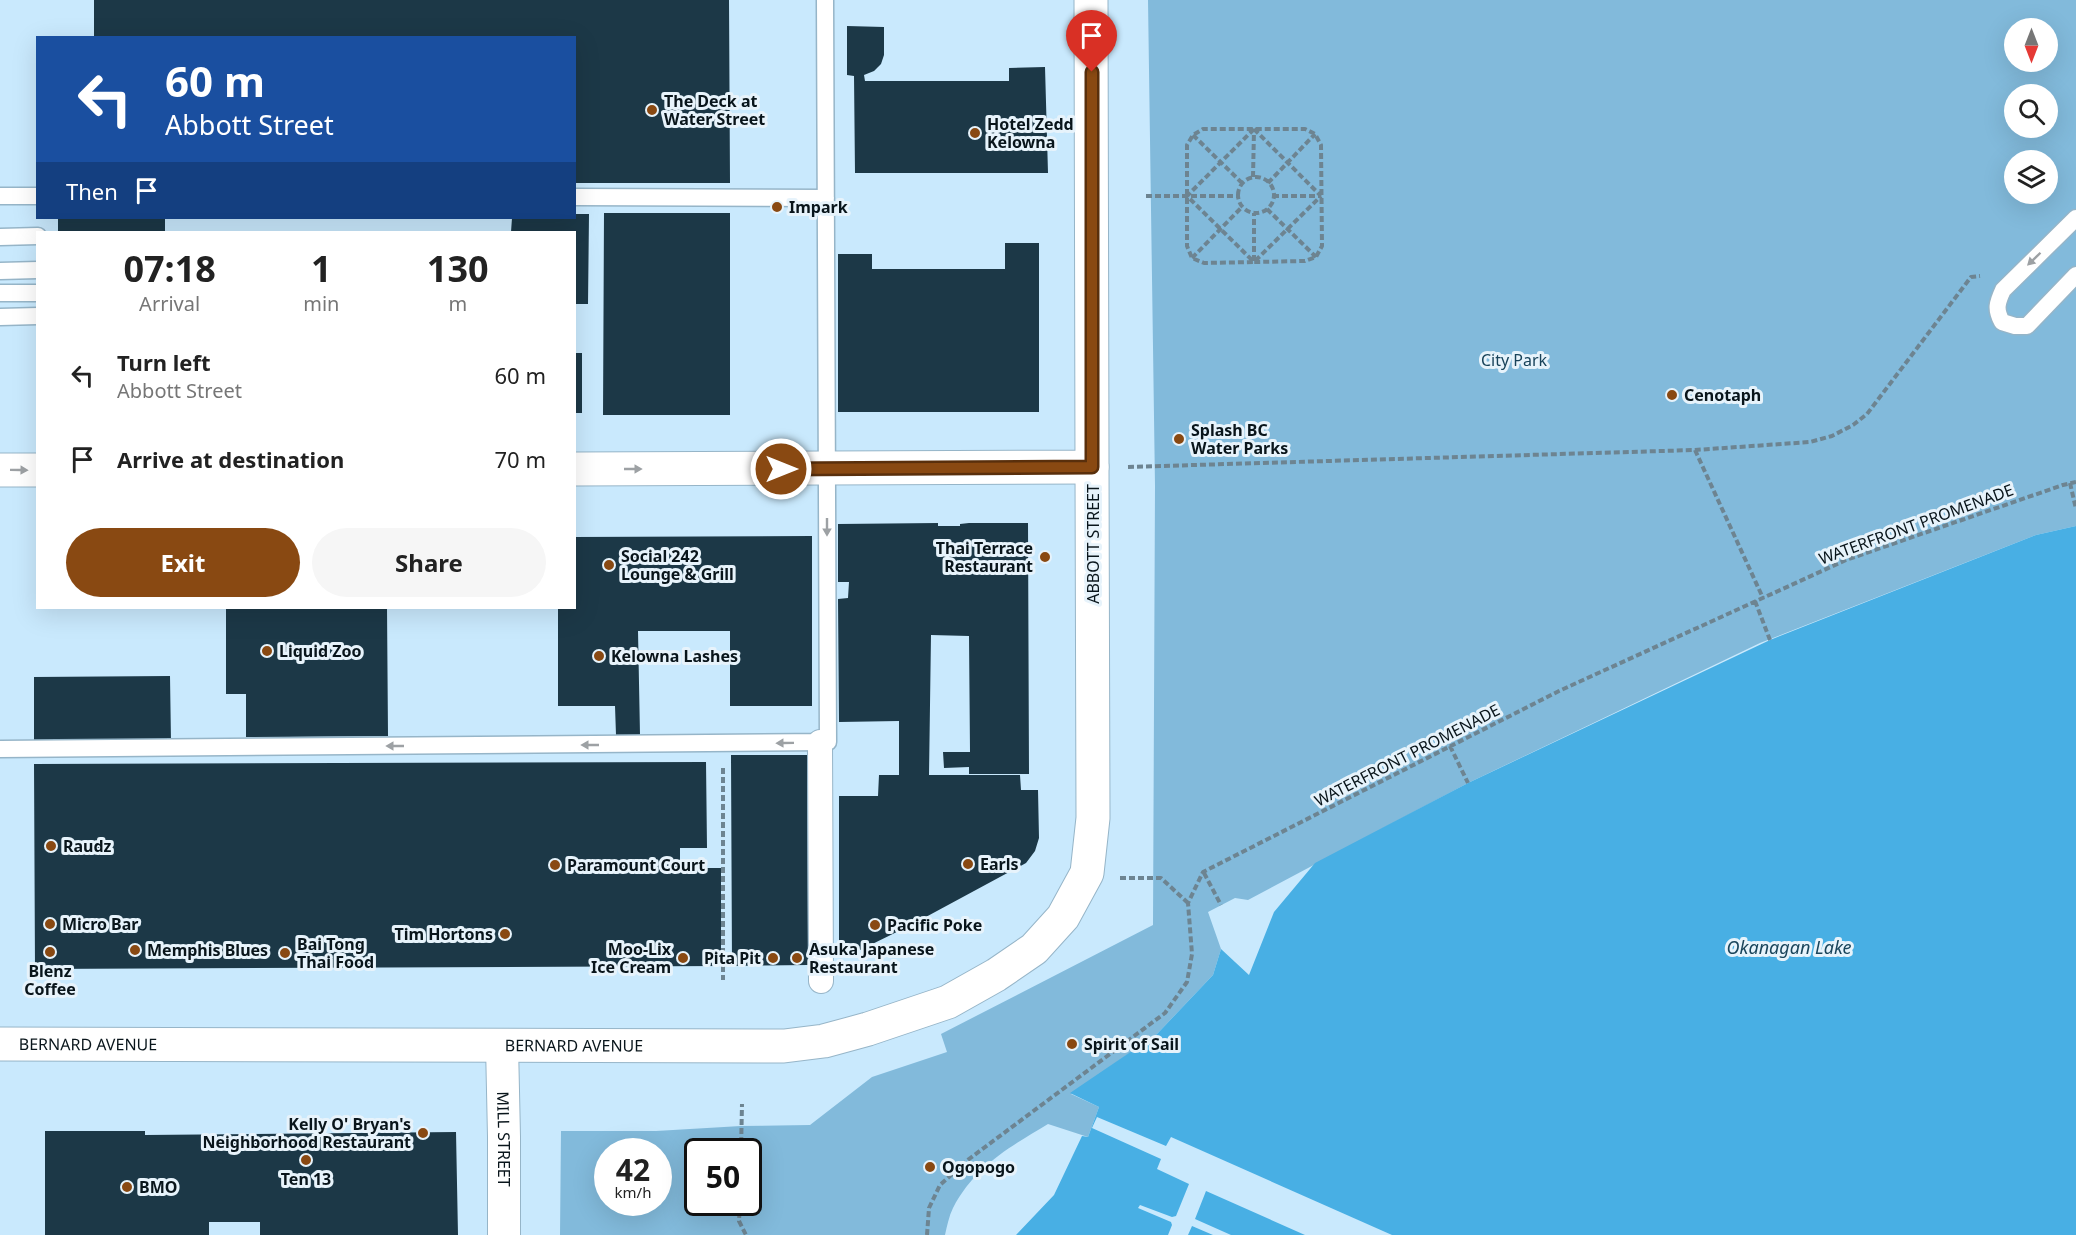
<!DOCTYPE html>
<style>
body{margin:0;font-family:"Noto Sans",sans-serif;background:#f6f6f6;color:#222;height:100vh;display:flex;flex-direction:column;font-size:22px;white-space:nowrap}
*{box-sizing:border-box;margin:0}
p{font-size:20px;color:#767676}
.icon{flex:none;width:33px;height:33px;fill:none;stroke:currentColor;stroke-width:2;stroke-linecap:round;stroke-linejoin:round}
.map{position:relative;flex:1;overflow:hidden}
.sheet{position:absolute;left:36px;top:231px;width:540px;height:378px;display:flex;flex-direction:column;background:#fff;border-radius:0px;box-shadow:0 6px 24px #0002}
.sheet>*{flex:none}
.hud{position:absolute;left:36px;top:36px;width:540px;height:183px;border-radius:0px;box-shadow:0 6px 24px #0002;background:#1a4fa0;color:#fff;overflow:hidden}
.needle{width:39px;rotate:180deg}
.controls{position:absolute;left:2004px;top:18px;display:grid;gap:12px}
.controls a{display:grid;place-items:center;width:54px;height:54px;border-radius:50%;background:#fff;box-shadow:0 6px 24px #0002;font-size:30px}
.speed{position:absolute;left:594px;top:1138px;display:flex;gap:12px;font-size:30px;font-weight:700;text-align:center}
.speed>*{display:grid;place-content:center;width:78px;height:78px;border-radius:50%;background:#fff;box-shadow:0 6px 24px #0002;line-height:1}
.speed small{font-size:15px;font-weight:400}
.speed .limit{border:3px solid #111;border-radius:9px;background:#fff;color:#111}
.pin{position:absolute;display:grid;place-items:center;width:51px;height:51px;color:#fff;margin:-62px -26px;border-radius:50% 50% 50% 0;rotate:-45deg;box-shadow:0 0 6px #0007}
.pin .icon{rotate:45deg}
.me{position:absolute;width:66px;margin:-33px;rotate:90deg;stroke-linejoin:round;filter:drop-shadow(0 0 4px #0008)}
.turn{display:flex;align-items:center;gap:21px;height:126px;padding:0 30px;font-size:27px}
.turn .icon{width:78px;height:78px;stroke-width:2.5}
.turn b{display:block;font-size:42px;line-height:51px}
.then{display:flex;align-items:center;height:57px;padding:0 30px;background:#0003;gap:12px;font-size:22px}
.eta{display:flex;justify-content:space-evenly;align-items:center;height:102px;text-align:center}
.eta b{font-size:36px;font-weight:700;line-height:42px}
.primary-button{display:flex;gap:12px;margin-top:auto;padding:12px 30px}
.primary-button a{flex:1;height:69px;border-radius:36px;background:#894912;color:#fff;font-size:24px;font-weight:700;line-height:69px;text-align:center}
.primary-button a+a{background:#f6f6f6;color:#222}
ul{padding:0;list-style:none}
li{display:flex;align-items:center;gap:18px;height:84px;padding:0 30px}
li div{flex:1}
li b{display:block;font-size:22px}
li em{font-style:normal}
.map>svg:first-child{display:block}
.green{fill:#82badb;fill-rule:evenodd}
.water{fill:#48afe4}
.pier{fill:#c9e9fd}
.building{fill:#1c3847}
.lines{fill:none;stroke-linecap:round;stroke-linejoin:round}
.service-casing{stroke:#96b5c8;stroke-width:19}
.pedestrian-casing{stroke:#96b5c8;stroke-width:26}
.minor-casing{stroke:#96b5c8;stroke-width:34}
.tertiary-casing{stroke:#96b5c8;stroke-width:35}
.secondary-casing{stroke:#96b5c8;stroke-width:35}
.path{stroke:#6d8491;stroke-width:4;stroke-dasharray:6 3;stroke-linecap:butt}
.service{stroke:#fff;stroke-width:16}
.pedestrian{stroke:#fff;stroke-width:24}
.minor{stroke:#fff;stroke-width:32}
.tertiary{stroke:#fff;stroke-width:33}
.secondary{stroke:#fff;stroke-width:33}
.oneway{fill:#9da1a4}
.route-casing{stroke:#592f0c;stroke-width:15}
.route{stroke:#894912;stroke-width:10}
.poi-dot{fill:#894912;stroke:#e7f3fb;stroke-width:2}
.labels{text-anchor:middle;stroke-width:6;stroke-linejoin:round;paint-order:stroke}
.poi-label{font-size:16px;font-weight:bold;fill:#09151b;stroke:#e7f3fb;text-anchor:start}
.park-label{font-size:16px;fill:#18435a;stroke:#e7f3fb}
.street-label{font-size:16px;fill:#09151b;stroke:#e7f3fb}
.water-label{font-size:18px;font-style:italic;fill:#1a455b;stroke:#e7f3fb}
</style>
<div class="map">
<svg width="2076" height="1235" viewBox="0 0 2076 1235">
<rect width="100%" height="100%" fill="#c9e9fd"/>
<path class="green" d="M 1148,0 L 2076,0 L 2076,526 L 2036,535 L 1760,643 L 1468,783 L 1248,900 L 1235,898 L 1208,912 L 1221,949 L 1213,975 L 1157,1034 L 1071,1094 L 1099,1107 L 1088,1137 L 1048,1124 C 1010,1147 975,1166 953,1208 C 949,1216 947,1226 945,1235 L 560,1235 L 561,1131 L 656,1131 L 741,1126 L 810,1125 L 872,1077 L 947,1052 L 941,1034 L 1153,925 L 1155,486 ZM 2014,28 L 2048,28 L 2048,62 L 2014,62 ZM 2014,94 L 2048,94 L 2048,128 L 2014,128 ZM 2014,160 L 2048,160 L 2048,194 L 2014,194 ZM 608,1152 L 658,1152 L 658,1203 L 608,1203 ZM 698,1152 L 748,1152 L 748,1203 L 698,1203 Z"/>
<path class="water" d="M 2076,526 L 2076,1235 L 1016,1235 L 1054,1195 L 1082,1136 L 1088,1137 L 1099,1107 L 1070,1093 L 1157,1034 L 1213,975 L 1221,949 L 1249,975 L 1274,912 L 1315,863 L 1468,783 L 1770,640 L 2036,535 Z"/>
<path class="pier" d="M 1097,1117 L 1166,1146 L 1171,1137 L 1392,1235 L 1305,1235 L 1206,1191 L 1195,1219 L 1231,1235 L 1213,1235 L 1192,1226 L 1188,1235 L 1168,1235 L 1172,1225 L 1171,1222 L 1138,1208 L 1140,1205 L 1172,1217 L 1176,1216 L 1189,1184 L 1157,1169 L 1161,1159 L 1092,1128 Z"/>
<path class="building" d="M 94,0 L 729,0 L 730,183 L 574,183 L 574,38 L 94,38 Z
M 847,26 L 884,27 L 884,55 L 881,64 L 874,71 L 864,75 L 865,81 L 1009,81 L 1009,68 L 1045,67 L 1048,173 L 855,173 L 854,76 L 847,75 Z
M 604,213 L 730,213 L 730,415 L 603,415 Z
M 574,214 L 589,214 L 588,304 L 574,304 L 574,232 L 511,232 L 512,218 L 574,218 Z
M 58,218 L 152,218 L 152,219 L 165,219 L 165,232 L 58,232 Z
M 1005,243 L 1039,243 L 1039,412 L 838,412 L 838,254 L 872,254 L 872,269 L 1005,269 Z
M 574,353 L 582,353 L 582,413 L 574,413 Z
M 938,523 L 938,526 L 960,526 L 960,524 L 969,523 L 1028,523 L 1029,774 L 969,774 L 969,767 L 944,768 L 943,752 L 970,752 L 969,636 L 931,635 L 929,775 L 1020,775 L 1021,790 L 1038,790 L 1039,838 L 1035,851 L 1026,863 L 911,925 L 854,953 L 850,944 L 839,944 L 839,796 L 878,796 L 879,775 L 899,775 L 899,721 L 839,722 L 838,599 L 848,598 L 849,582 L 838,582 L 838,524 Z
M 812,536 L 812,706 L 730,706 L 730,631 L 638,631 L 640,735 L 616,735 L 615,706 L 558,706 L 558,608 L 574,608 L 574,537 Z
M 226,608 L 387,608 L 388,736 L 246,737 L 246,694 L 226,694 Z
M 170,676 L 171,742 L 34,743 L 34,677 Z
M 731,755 L 807,755 L 808,965 L 732,966 Z
M 706,762 L 707,848 L 680,848 L 680,868 L 721,868 L 721,966 L 35,969 L 34,764 Z
M 45,1131 L 145,1131 L 145,1135 L 456,1132 L 458,1235 L 260,1235 L 260,1222 L 209,1222 L 209,1235 L 45,1235 Z"/>
<g class="lines">
<defs>
<path id="service" d="M 0,196 L 38,196
M 574,197 L 826,198
M 2076,218 L 2003,290 C 1997,303 1995,309 2002,322 L 2015,326 L 2027,326 L 2076,275
M 0,237 L 38,236
M 0,271 L 38,270
M 0,293 L 38,293
M 0,317 L 38,316
M 0,749 L 828,742 L 825,0"/>
<path id="pedestrian" d="M 820,742 L 821,981"/>
<g id="minor">
<path id="s1" d="M 502,1045 L 504,1137 L 504,1235"/>
</g>
<g id="tertiary">
<path id="s2" d="M 0,1044 L 784,1046 L 824,1041 L 868,1029 L 948,1002 L 996,975 L 1034,949 L 1063,917 L 1087,873 L 1093,818 L 1092,467"/>
</g>
<path id="secondary" d="M 574,469 L 1092,467 L 1091,0
M 0,470 L 38,470"/>
</defs>
<use href="#service" class="service-casing"/>
<use href="#pedestrian" class="pedestrian-casing"/>
<use href="#minor" class="minor-casing"/>
<use href="#tertiary" class="tertiary-casing"/>
<use href="#secondary" class="secondary-casing"/>
<path class="path" d="M 1254,129 L 1187,196 L 1254,262 L 1305,261 L 1316,257 L 1322,246 L 1321,145 L 1315,134 L 1305,129 L 1203,129 L 1193,135 L 1187,145 L 1187,246 L 1192,258 L 1204,263 L 1254,262 L 1321,196
M 1254,129 L 1321,196
M 1193,135 L 1242,183
M 1253,177 L 1254,130
M1238 195a18 18 0 1 1 36 0a18 18 0 1 1-36 0Z
M 1268,183 L 1315,134
M 1146,196 L 1238,196
M 1273,196 L 1321,196
M 1267,209 L 1316,257
M 1192,258 L 1242,207
M 1254,261 L 1254,213
M 1695,450 L 1763,598
M 1128,467 L 1695,450 L 1810,442 L 1832,436 L 1853,425 L 1867,414 L 1971,277 L 1980,276
M 2070,483 L 2076,509
M 1755,601 L 1770,640
M 1450,746 L 1468,783
M 723,768 L 723,980
M 1204,873 L 1221,905
M 1120,878 L 1161,878 L 1188,903
M 741,1152 L 742,1104
M 740,1203 L 739,1221 L 746,1235
M 927,1235 L 929,1208 L 940,1185 L 969,1159 L 1165,1013 L 1187,982 L 1192,954 L 1188,903 L 1203,872 L 1559,691 L 1846,560 L 2063,485 L 2076,482"/>
<use href="#service" class="service"/>
<use href="#pedestrian" class="pedestrian"/>
<use href="#minor" class="minor"/>
<use href="#tertiary" class="tertiary"/>
<use href="#secondary" class="secondary"/>
</g>
<defs><path id="oneway-solid" d="M-6-.8H1V-3.2L6.5 0L1 3.2V.8H-6Z" transform="scale(1.5)"/></defs>
<g class="oneway">
<use href="#oneway-solid" transform="translate(2034 259) rotate(136)"/>
<use href="#oneway-solid" transform="translate(633 469)"/>
<use href="#oneway-solid" transform="translate(19 470) rotate(1)"/>
<use href="#oneway-solid" transform="translate(827 527) rotate(90)"/>
<use href="#oneway-solid" transform="translate(785 743) rotate(179)"/>
<use href="#oneway-solid" transform="translate(590 745) rotate(180)"/>
<use href="#oneway-solid" transform="translate(395 746) rotate(180)"/>
</g>
<g class="lines">
<defs>
<path id="route" d="M 781,469 L 1092,467 L 1092,72"/>
</defs>
<use href="#route" class="route-casing"/>
<use href="#route" class="route"/>
</g>
<g class="poi-dot">
<circle cx="652" cy="110" r="6"/>
<circle cx="975" cy="133" r="6"/>
<circle cx="777" cy="207" r="6"/>
<circle cx="1672" cy="395" r="6"/>
<circle cx="1179" cy="439" r="6"/>
<circle cx="1045" cy="557" r="6"/>
<circle cx="609" cy="565" r="6"/>
<circle cx="267" cy="651" r="6"/>
<circle cx="599" cy="656" r="6"/>
<circle cx="51" cy="846" r="6"/>
<circle cx="968" cy="864" r="6"/>
<circle cx="555" cy="865" r="6"/>
<circle cx="50" cy="924" r="6"/>
<circle cx="875" cy="925" r="6"/>
<circle cx="505" cy="934" r="6"/>
<circle cx="135" cy="950" r="6"/>
<circle cx="50" cy="952" r="6"/>
<circle cx="285" cy="953" r="6"/>
<circle cx="683" cy="958" r="6"/>
<circle cx="773" cy="958" r="6"/>
<circle cx="797" cy="958" r="6"/>
<circle cx="1072" cy="1044" r="6"/>
<circle cx="423" cy="1133" r="6"/>
<circle cx="306" cy="1160" r="6"/>
<circle cx="930" cy="1167" r="6"/>
<circle cx="127" cy="1187" r="6"/>
</g>
<g class="labels">
<g class="poi-label">
<text x="664" y="107">The Deck at<tspan x="664" dy="18">Water Street</tspan></text>
<text x="987" y="130">Hotel Zedd<tspan x="987" dy="18">Kelowna</tspan></text>
<text x="789" y="213">Impark</text>
<text x="1684" y="401">Cenotaph</text>
<text x="1191" y="436">Splash BC<tspan x="1191" dy="18">Water Parks</tspan></text>
<text x="1033" y="554" text-anchor="end">Thai Terrace<tspan x="1033" dy="18">Restaurant</tspan></text>
<text x="621" y="562">Social 242<tspan x="621" dy="18">Lounge &amp; Grill</tspan></text>
<text x="279" y="657">Liquid Zoo</text>
<text x="611" y="662">Kelowna Lashes</text>
<text x="63" y="852">Raudz</text>
<text x="980" y="870">Earls</text>
<text x="567" y="871">Paramount Court</text>
<text x="62" y="930">Micro Bar</text>
<text x="887" y="931">Pacific Poke</text>
<text x="493" y="940" text-anchor="end">Tim Hortons</text>
<text x="297" y="950">Bai Tong<tspan x="297" dy="18">Thai Food</tspan></text>
<text x="671" y="955" text-anchor="end">Moo-Lix<tspan x="671" dy="18">Ice Cream</tspan></text>
<text x="809" y="955">Asuka Japanese<tspan x="809" dy="18">Restaurant</tspan></text>
<text x="147" y="956">Memphis Blues</text>
<text x="761" y="964" text-anchor="end">Pita Pit</text>
<text x="50" y="977" text-anchor="middle">Blenz<tspan x="50" dy="18">Coffee</tspan></text>
<text x="1084" y="1050">Spirit of Sail</text>
<text x="411" y="1130" text-anchor="end">Kelly O' Bryan's<tspan x="411" dy="18">Neighborhood Restaurant</tspan></text>
<text x="942" y="1173">Ogopogo</text>
<text x="306" y="1185" text-anchor="middle">Ten 13</text>
<text x="139" y="1193">BMO</text>
</g>
<g class="park-label">
<text x="1514" y="366">City Park</text>
</g>
<g class="street-label">
<text transform="translate(1916 524) rotate(-20)" y="6">WATERFRONT PROMENADE</text>
<text transform="translate(1093 544) rotate(-90)" y="6">ABBOTT STREET</text>
<text transform="translate(1407 755) rotate(-27)" y="6">WATERFRONT PROMENADE</text>
<text dy="6" stroke="none"><textPath href="#s2" startOffset="88">BERNARD AVENUE</textPath></text>
<text dy="6" stroke="none"><textPath href="#s2" startOffset="574">BERNARD AVENUE</textPath></text>
<text dy="6" stroke="none"><textPath href="#s1" startOffset="94">MILL STREET</textPath></text>
</g>
<g class="water-label">
<text x="1789" y="954">Okanagan Lake</text>
</g>
</g>
</svg>
<div class="controls">
<a><svg class="needle" viewBox="-14 -14 28 28"><path d="M0-13l5 13h-10z" fill="#e53935"/><path d="M0 13l5-13h-10z" fill="#767676"/></svg></a>
<a><svg class="icon" aria-label="search" viewBox="0 0 24 24"><circle cx="10" cy="10" r="6"/><path d="M15 15l6 6"/></svg></a>
<a><svg class="icon" aria-label="layers" viewBox="0 0 24 24"><path d="M12 4l9 5-9 5-9-5zM3 14l9 5 9-5"/></svg></a>
</div>
<div class="speed"><div>42<small>km/h</small></div><div class="limit">50</div></div>
<div class="pin" style="left:1092px;top:72px;background:#d93025"><svg class="icon" aria-label="arrive" viewBox="0 0 24 24"><path d="M6 21V4h12l-3 4 3 4H6"/></svg></div>
<svg class="me" style="left:781px;top:469px" viewBox="-20 -20 40 40"><circle r="17" fill="#894912" stroke="#fff" stroke-width="3"/><path d="M0-11L8 9 0 5-8 9z" fill="#fff"/></svg>
<div class="hud">
<div class="turn"><svg class="icon" aria-label="left" viewBox="0 0 24 24"><path d="M17 20v-9H6M10 6l-5 5 5 5"/></svg><div><b>60 m</b>Abbott Street</div></div>
<div class="then">Then<svg class="icon" aria-label="arrive" viewBox="0 0 24 24"><path d="M6 21V4h12l-3 4 3 4H6"/></svg></div>
</div>
<section class="sheet">
<div class="eta">
<div><b>07:18</b><p>Arrival</p></div>
<div><b>1</b><p>min</p></div>
<div><b>130</b><p>m</p></div>
</div>
<ul>
<li><svg class="icon" aria-label="left" viewBox="0 0 24 24"><path d="M17 20v-9H6M10 6l-5 5 5 5"/></svg><div><b>Turn left</b><p>Abbott Street</p></div><em>60 m</em></li>
<li><svg class="icon" aria-label="arrive" viewBox="0 0 24 24"><path d="M6 21V4h12l-3 4 3 4H6"/></svg><div><b>Arrive at destination</b></div><em>70 m</em></li>
</ul>
<div class="primary-button"><a>Exit</a><a>Share</a></div>
</section>
</div>
